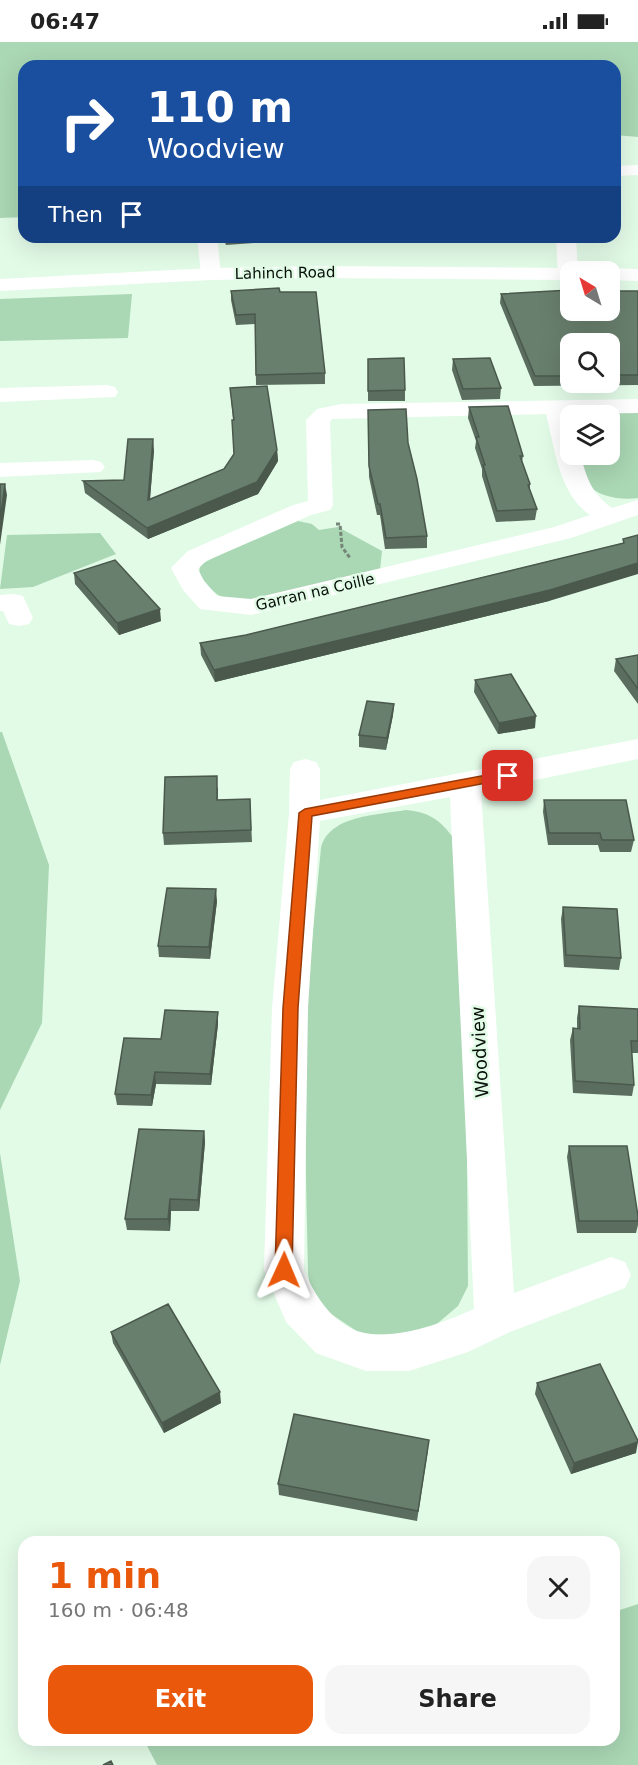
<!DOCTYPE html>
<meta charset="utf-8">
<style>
body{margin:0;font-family:"DejaVu Sans",sans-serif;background:#f6f6f6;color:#222;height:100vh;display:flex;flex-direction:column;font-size:22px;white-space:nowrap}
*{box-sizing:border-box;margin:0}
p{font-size:20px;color:#767676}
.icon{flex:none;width:33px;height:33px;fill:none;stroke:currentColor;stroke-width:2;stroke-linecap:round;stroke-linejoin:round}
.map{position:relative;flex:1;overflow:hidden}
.sheet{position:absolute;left:18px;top:1494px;width:602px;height:210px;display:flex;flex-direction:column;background:#fff;border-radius:18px;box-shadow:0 6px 24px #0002}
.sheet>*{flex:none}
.banner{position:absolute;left:18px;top:18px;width:603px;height:183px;border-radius:18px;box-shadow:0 6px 24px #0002;background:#1a4fa0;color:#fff;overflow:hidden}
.needle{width:39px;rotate:322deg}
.tools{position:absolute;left:560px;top:219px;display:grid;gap:12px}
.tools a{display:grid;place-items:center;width:60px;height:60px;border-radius:12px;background:#fff;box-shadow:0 6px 24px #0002;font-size:30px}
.pin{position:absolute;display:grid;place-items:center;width:51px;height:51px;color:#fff;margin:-26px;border-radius:12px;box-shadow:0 3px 9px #0006}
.me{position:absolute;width:66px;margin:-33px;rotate:1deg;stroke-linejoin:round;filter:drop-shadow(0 0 4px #0008)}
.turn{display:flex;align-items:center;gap:21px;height:126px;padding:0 30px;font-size:27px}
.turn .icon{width:78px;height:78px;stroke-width:2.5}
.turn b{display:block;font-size:42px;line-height:51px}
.then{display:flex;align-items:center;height:57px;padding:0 30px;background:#0003;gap:12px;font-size:22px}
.round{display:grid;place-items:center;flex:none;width:63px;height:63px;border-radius:18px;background:#f6f6f6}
.headline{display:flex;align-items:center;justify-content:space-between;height:102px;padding:0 30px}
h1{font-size:36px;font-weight:800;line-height:45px;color:#ea580c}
.button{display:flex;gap:12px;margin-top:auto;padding:12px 30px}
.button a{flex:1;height:69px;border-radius:18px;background:#ea580c;color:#fff;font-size:24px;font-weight:800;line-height:69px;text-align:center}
.button a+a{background:#f6f6f6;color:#222}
.status{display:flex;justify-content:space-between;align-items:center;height:42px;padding:0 30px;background:#fff;direction:ltr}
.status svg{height:16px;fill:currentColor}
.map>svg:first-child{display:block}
.green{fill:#aad7b4}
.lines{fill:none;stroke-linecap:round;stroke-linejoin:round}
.path{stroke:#758578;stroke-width:3;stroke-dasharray:4 2;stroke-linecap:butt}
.minor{fill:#fff;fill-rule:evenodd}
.major{fill:#fff;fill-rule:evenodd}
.wall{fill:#5a6d5e;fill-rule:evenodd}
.shaded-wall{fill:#4a594c}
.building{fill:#697f6d;stroke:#4a594c;stroke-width:1.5}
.route{fill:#ea580c;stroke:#983908;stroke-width:1.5}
.labels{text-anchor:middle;stroke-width:5;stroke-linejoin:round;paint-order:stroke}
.far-street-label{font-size:15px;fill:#081009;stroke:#e2fbe7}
.street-label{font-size:18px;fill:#081009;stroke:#e2fbe7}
</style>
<div class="status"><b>06:47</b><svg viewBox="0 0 49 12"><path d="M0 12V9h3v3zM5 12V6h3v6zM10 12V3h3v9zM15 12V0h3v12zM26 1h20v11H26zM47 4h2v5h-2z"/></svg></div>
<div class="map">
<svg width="638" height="1723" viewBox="0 0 638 1723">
<rect width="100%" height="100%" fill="#e2fbe7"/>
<path class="green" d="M 0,0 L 638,0 L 638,95 L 615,93 L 615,24 L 24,24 L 24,175 L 0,176 Z
M 132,252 L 128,296 L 0,299 L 0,257 Z
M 595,370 L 638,370 L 638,456 C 622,458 598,456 587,441 C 582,435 581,421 579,413 L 609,412 L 609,374 L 582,373 Z
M 298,479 L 312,482 L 319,488 L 338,485 L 382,509 L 380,528 L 249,558 C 220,559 216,554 199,532 L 200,523 L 213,516 Z
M 100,491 L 116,512 L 33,545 L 0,547 L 7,493 Z
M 0,690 L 2,690 L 49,823 L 42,981 L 0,1068 Z
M 406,768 C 428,770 439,777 452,794 L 466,991 L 468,1244 L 458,1264 L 432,1286 L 396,1293 L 361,1292 L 322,1266 L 311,1250 L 308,1232 L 303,993 L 321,806 C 329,773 378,773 406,768 Z
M 0,1111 L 20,1239 L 0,1323 Z
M 638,1562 L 638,1723 L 157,1723 L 144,1698 L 614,1698 L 614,1570 Z"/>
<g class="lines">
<path class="path" d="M 336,482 L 340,482 L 342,505 L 350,516"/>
<path class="minor" d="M 638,123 L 638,133 L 615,134 L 615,124 Z
M 197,195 L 217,195 L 221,232 L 218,236 L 204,236 L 201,232 Z
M 556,195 L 576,195 L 578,230 L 570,230 L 570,238 L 561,236 L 558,232 Z
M 107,343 L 115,345 L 118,350 L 115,355 L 0,360 L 0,346 Z
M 638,357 L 638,371 L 569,372 L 570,412 L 580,412 C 587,436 591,451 612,466 L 638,458 L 638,473 L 571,496 L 251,573 L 200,567 L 183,548 L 171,526 L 188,509 L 293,463 L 308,459 L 306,378 L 317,367 L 341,362 ZM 546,372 C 555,407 559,452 590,473 L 554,485 L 251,557 L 217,554 L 204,539 L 198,527 L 206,519 L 311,473 L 330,468 L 333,463 L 330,380 L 332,377 Z
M 93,418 L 101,420 L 105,425 L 101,430 L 0,435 L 0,421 Z
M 14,552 L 23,554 L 33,576 L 29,582 L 19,584 L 9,582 L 3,569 L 0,569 L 0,553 Z
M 638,697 L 638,717 L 481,749 L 514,1251 L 611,1215 L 625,1220 L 631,1233 L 625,1246 L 510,1290 L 468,1310 L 409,1329 L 366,1329 L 316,1311 L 286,1280 L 264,1228 L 272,966 L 289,771 L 290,727 L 294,720 L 305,717 L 316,720 L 320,727 L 320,758 ZM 450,755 L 474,1267 C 441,1282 378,1306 345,1283 C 325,1270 313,1249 304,1228 L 308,966 L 320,779 Z"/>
<path class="major" d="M 320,224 L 570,226 L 578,230 L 570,230 L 570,238 L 320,236 L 211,238 L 0,249 L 0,237 L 211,226 Z
M 609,226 L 638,227 L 638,239 L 609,238 L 609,230 L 601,230 Z"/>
</g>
<path class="wall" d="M 223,195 L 254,195 L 254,201 L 226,203 Z
M 499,195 L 549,195 L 548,199 L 500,198 Z
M 231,249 L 280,250 L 325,331 L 325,342 L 256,343 L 255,282 L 236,283 L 231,258 Z
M 638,249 L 638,343 L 534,344 L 500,261 L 501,252 ZM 570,302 L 609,302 L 609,340 L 570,340 Z
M 368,317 L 405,348 L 405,359 L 368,359 Z
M 453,317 L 501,346 L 500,357 L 462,358 L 452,328 Z
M 230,346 L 277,408 L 278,419 L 258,452 L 148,497 L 85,451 L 83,439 L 124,438 L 154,408 L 150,457 L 224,427 L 234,413 L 233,378 Z
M 469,365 L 523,414 L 522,420 L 530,442 L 530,448 L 537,467 L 535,478 L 496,480 L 482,434 L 482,427 L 475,406 L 476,399 L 468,376 Z
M 368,368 L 408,401 L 427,494 L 427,506 L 385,507 L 380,473 L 377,473 L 369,435 Z
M 638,493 L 549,559 L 215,640 L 201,613 L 200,601 L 246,593 L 623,501 L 623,497 Z
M 74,531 L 161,579 L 119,593 L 75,542 Z
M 638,613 L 638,662 L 614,629 L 616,617 Z
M 475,638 L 535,686 L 498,692 L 474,650 Z
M 394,662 L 393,673 L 386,708 L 359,705 L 359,693 Z
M 218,745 L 218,758 L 250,757 L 252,800 L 164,803 L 163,791 Z
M 544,758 L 634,798 L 631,810 L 600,810 L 598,803 L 548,803 L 543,770 Z
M 217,859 L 210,917 L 159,915 L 158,904 Z
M 563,865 L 621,916 L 619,928 L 564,925 L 561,877 Z
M 579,964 L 638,967 L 638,1011 L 632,1011 L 634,1043 L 632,1054 L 573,1051 L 570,998 L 573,986 L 577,987 L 577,976 Z
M 218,970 L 218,982 L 211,1043 L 156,1042 L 152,1064 L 117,1063 L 115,1052 L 161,997 Z
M 204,1089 L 205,1100 L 199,1169 L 171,1169 L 170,1189 L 127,1188 L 125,1177 Z
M 569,1104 L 638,1174 L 638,1183 L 636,1191 L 577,1191 L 567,1115 Z
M 111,1290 L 221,1361 L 164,1391 L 113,1301 Z
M 537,1341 L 636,1411 L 571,1432 L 535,1352 Z
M 428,1408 L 417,1479 L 279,1453 L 278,1442 Z"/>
<path class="shaded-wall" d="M 153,397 L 154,408 L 149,469 L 148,458 Z
M 277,408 L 278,419 L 258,452 L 148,497 L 147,486 Z
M 5,442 L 7,453 L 0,503 L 0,479 Z
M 638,521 L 638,532 L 549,559 L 215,640 L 214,628 Z
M 160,567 L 161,579 L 119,593 L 117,581 Z
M 394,662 L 393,673 L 386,708 L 387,696 Z
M 536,674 L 535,686 L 498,692 L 499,681 Z
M 216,847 L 217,859 L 210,917 L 209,905 Z
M 218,970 L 218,982 L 211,1043 L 210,1032 Z
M 155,1030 L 156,1042 L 152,1064 L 151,1053 Z
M 204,1089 L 205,1100 L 199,1169 L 198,1158 Z
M 170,1157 L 171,1169 L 170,1189 L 168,1177 Z
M 220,1350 L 221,1361 L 164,1391 L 162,1381 Z
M 638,1400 L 636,1411 L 571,1432 L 574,1421 Z"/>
<path class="building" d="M 279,246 L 280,250 L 316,250 L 325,331 L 256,333 L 255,272 L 236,273 L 231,249 Z
M 570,248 L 570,268 L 609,268 L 609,249 L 638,249 L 638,333 L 609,333 L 609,302 L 570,302 L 570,334 L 535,334 L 501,252 Z
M 404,316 L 405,348 L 368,349 L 368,317 Z
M 490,316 L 501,346 L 463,347 L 453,317 Z
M 267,344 L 277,408 L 257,440 L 147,486 L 83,439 L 124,438 L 128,397 L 153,397 L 148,458 L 224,427 L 234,412 L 232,378 L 234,378 L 230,346 Z
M 508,364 L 523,414 L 520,414 L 530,442 L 528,443 L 537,467 L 497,469 L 483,423 L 485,423 L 476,395 L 479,395 L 469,365 Z
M 406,367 L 408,401 L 417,437 L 427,494 L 386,496 L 380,462 L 378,462 L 369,424 L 368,368 Z
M 0,442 L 5,442 L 0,479 Z
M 638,493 L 638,521 L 550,548 L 214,628 L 200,601 L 246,593 L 624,501 L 623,497 Z
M 115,518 L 160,567 L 117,581 L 74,531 Z
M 638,613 L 638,647 L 616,617 Z
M 511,632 L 536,674 L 499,681 L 475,638 Z
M 367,659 L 394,662 L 387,696 L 359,693 Z
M 217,734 L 217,758 L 250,757 L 251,788 L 163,791 L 165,735 Z
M 544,758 L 626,758 L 634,798 L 602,798 L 600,791 L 549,791 Z
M 167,846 L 216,847 L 209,905 L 158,904 Z
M 563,865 L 617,867 L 621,916 L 566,913 Z
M 579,964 L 638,967 L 638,999 L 631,999 L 634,1043 L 575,1039 L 573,986 L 580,987 Z
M 165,968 L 218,970 L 210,1032 L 155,1030 L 151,1053 L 115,1052 L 124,996 L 161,997 Z
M 139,1087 L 204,1089 L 198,1158 L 170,1157 L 168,1177 L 125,1177 Z
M 569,1104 L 627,1104 L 638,1174 L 638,1179 L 579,1179 Z
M 168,1262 L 220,1350 L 162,1381 L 111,1290 Z
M 600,1322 L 638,1399 L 638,1400 L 574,1421 L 537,1341 Z
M 294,1372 L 429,1398 L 418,1469 L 278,1442 Z
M 111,1719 L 113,1723 L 103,1723 Z"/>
<path class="route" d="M 508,729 L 513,731 L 514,734 L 513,736 L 312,774 L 298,966 L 292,1228 L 290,1234 L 284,1236 L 278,1234 L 275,1228 L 283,966 L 299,771 L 305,767 Z"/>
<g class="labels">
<g class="far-street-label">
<text transform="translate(285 231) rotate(-1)" y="5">Lahinch Road</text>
<text transform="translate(315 550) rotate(-13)" y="5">Garran na Coille</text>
</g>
<g class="street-label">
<text transform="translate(480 1010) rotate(-93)" y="6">Woodview</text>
</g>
</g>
</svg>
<div class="tools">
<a><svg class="needle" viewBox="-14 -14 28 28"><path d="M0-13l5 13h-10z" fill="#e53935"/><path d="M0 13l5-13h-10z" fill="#767676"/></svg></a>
<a><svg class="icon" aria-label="search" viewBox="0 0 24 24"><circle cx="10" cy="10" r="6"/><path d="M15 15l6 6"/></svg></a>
<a><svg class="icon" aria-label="layers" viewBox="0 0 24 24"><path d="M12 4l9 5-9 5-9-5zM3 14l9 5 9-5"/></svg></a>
</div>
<div class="pin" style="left:508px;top:734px;background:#d93025"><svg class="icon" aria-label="arrive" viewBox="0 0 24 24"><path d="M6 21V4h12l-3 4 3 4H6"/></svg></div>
<svg class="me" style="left:284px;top:1228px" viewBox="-20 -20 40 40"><path d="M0-17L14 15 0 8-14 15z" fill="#ea580c" stroke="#fff" stroke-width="4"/></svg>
<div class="banner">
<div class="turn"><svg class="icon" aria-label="right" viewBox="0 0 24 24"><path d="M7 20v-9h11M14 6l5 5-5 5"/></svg><div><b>110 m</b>Woodview</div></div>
<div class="then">Then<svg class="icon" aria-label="arrive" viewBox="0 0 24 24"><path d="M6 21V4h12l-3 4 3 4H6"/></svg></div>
</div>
<section class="sheet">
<div class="headline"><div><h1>1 min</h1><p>160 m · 06:48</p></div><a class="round"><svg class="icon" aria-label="close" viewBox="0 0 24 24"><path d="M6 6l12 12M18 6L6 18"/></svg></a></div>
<div class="button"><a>Exit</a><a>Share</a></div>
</section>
</div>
